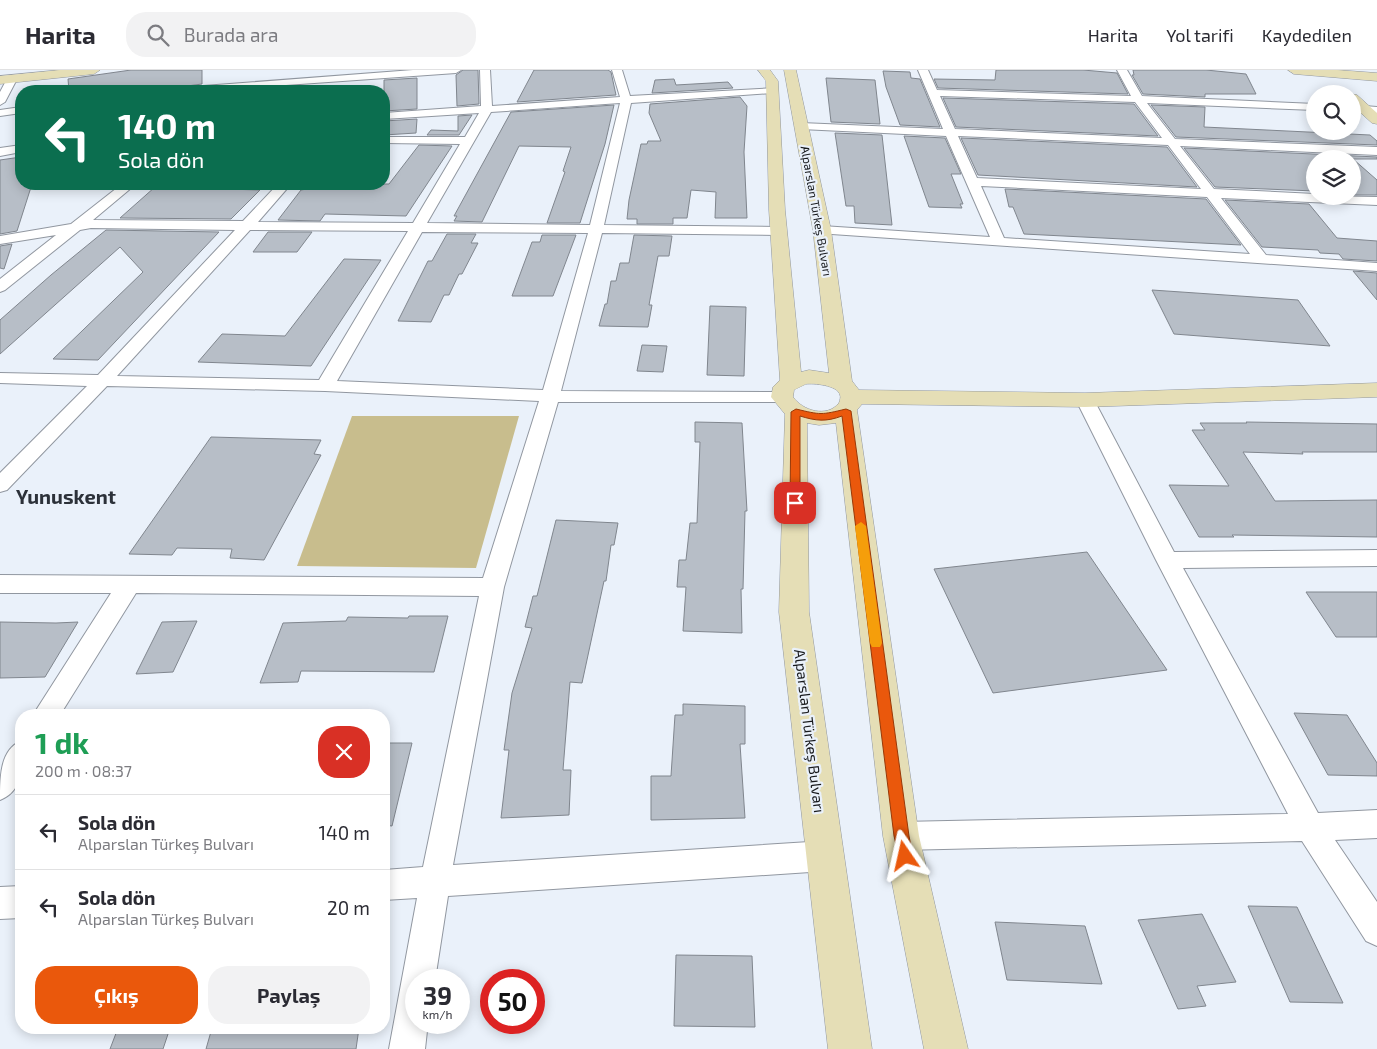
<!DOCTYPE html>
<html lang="tr">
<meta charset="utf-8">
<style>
body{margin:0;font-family:"Exo 2",sans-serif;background:#f2f2f3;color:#2b2b33;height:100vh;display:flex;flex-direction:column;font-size:19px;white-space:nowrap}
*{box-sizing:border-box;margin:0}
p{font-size:16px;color:#7c7c81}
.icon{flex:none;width:28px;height:28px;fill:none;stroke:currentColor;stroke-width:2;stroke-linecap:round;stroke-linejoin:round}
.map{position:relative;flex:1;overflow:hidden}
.details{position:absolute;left:15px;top:639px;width:375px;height:325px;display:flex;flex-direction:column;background:#fff;border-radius:20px;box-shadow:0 2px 12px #0003}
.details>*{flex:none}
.banner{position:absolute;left:15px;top:15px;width:375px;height:105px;border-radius:20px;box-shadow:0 2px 12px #0003;background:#0b6e4f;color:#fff;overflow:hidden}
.tools{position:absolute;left:1306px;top:15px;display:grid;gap:10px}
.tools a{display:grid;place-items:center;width:55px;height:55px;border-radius:50%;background:#fff;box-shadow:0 2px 12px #0003;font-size:25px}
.speed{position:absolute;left:405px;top:899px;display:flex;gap:10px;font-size:25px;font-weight:700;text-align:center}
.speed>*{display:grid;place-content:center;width:65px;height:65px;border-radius:50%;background:#fff;box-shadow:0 2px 12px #0003;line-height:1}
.speed small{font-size:12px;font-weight:400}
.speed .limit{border:8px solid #d22;background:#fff;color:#111}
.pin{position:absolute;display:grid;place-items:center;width:42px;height:42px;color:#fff;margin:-21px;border-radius:10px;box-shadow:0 2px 8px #0006}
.me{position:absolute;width:55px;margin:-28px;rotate:349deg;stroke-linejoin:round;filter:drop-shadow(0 0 4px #0008)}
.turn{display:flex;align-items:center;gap:18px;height:105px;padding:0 20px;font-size:22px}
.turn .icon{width:65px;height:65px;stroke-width:2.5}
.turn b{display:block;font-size:35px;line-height:42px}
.round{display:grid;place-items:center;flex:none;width:52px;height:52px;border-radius:20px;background:#f2f2f3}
.summary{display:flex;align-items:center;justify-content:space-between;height:85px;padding:0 20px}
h1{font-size:30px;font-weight:700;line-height:38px;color:#1e9e55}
.action{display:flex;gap:10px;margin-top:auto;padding:10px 20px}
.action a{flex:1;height:58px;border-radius:20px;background:#ea580c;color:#fff;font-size:20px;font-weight:700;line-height:58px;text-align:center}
.action a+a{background:#f2f2f3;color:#2b2b33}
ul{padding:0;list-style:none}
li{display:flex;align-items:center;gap:15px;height:75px;padding:0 20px;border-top:1px solid #e1e1e2}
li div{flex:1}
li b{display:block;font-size:19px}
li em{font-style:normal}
header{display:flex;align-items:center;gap:30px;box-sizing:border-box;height:70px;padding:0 25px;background:#fff;border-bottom:1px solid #e1e1e2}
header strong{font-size:24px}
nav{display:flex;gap:28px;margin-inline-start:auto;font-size:18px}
.search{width:350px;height:45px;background:#f2f2f3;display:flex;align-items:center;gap:12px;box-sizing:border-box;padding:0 18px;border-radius:20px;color:#7c7c81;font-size:19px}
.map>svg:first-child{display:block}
.green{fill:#c8bd8d}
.building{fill:#b7bec7;stroke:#80868e}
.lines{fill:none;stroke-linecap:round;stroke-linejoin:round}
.street-casing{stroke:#9197a0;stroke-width:2}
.secondary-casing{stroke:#9197a0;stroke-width:1}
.street{fill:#fff;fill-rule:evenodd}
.secondary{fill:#e5deb6;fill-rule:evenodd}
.route{fill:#ea580c;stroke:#983908}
.slow{fill:#f59e0b}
.labels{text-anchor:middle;stroke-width:4.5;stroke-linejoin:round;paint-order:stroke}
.far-street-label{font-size:12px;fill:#181a1d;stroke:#eaf1fa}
.street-label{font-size:15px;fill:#181a1d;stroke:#eaf1fa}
.district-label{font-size:20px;font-weight:bold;fill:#2c3139;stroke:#eaf1fa}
</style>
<header>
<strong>Harita</strong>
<div class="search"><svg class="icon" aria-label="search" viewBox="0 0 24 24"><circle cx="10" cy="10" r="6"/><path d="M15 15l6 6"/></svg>Burada ara</div>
<nav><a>Harita</a><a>Yol tarifi</a><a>Kaydedilen</a></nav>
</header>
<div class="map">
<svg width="1377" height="979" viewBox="0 0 1377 979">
<rect width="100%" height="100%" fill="#eaf1fa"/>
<path class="green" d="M 352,346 L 519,346 L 476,498 L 297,496 Z"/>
<path class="building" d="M 131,0 L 202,0 L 202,14 L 150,21 L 69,21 L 68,9 Z
M 463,0 L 478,0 L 479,34 L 457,36 L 456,5 Z
M 534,0 L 608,0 L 611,2 L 616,25 L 517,32 Z
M 996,0 L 1083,0 L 1117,3 L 1128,24 L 938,18 L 934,9 L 995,10 Z
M 1133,0 L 1206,0 L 1246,4 L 1256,24 L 1205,24 L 1205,27 L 1143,24 L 1132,5 L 1134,5 Z
M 883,1 L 910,2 L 911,8 L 920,9 L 940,57 L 900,55 L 886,17 Z
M 417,8 L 417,39 L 384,41 L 384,10 Z
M 826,8 L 875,10 L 880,54 L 831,52 Z
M 674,9 L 676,15 L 728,12 L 733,18 L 652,23 L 655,10 Z
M 740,27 L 747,36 L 744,82 L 747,148 L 715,148 L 716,122 L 691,120 L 687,148 L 673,148 L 673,154 L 637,154 L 637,149 L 627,149 L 629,130 L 641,74 L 647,74 L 648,71 L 661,71 L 649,43 L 650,34 Z
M 943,28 L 1134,34 L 1158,66 L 956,57 Z
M 614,35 L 605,74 L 580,153 L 547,153 L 565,102 L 563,101 L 571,77 L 519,76 L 482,152 L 454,151 L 457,146 L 454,146 L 511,42 Z
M 1151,35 L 1205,37 L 1204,57 L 1370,65 L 1377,71 L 1377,75 L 1176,67 Z
M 472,45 L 459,65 L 427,65 L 431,60 L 458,61 L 458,46 Z
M 417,49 L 416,63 L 384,65 L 384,51 Z
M 835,63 L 882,65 L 892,155 L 855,153 L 854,136 L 846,136 Z
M 904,66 L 945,68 L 961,104 L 951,104 L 963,134 L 960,134 L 962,138 L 929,137 Z
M 961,68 L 1167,77 L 1197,117 L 978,105 Z
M 419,75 L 452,76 L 406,146 L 325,144 L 320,151 L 278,150 L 301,120 L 307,119 L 312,114 L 389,114 Z
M 1184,78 L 1377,87 L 1377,89 L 1353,89 L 1377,110 L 1377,125 L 1354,125 L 1352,123 L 1352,89 L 1315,89 L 1315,121 L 1215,117 Z
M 21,87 L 21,114 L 32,114 L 17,161 L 0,164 L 0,90 Z
M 155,117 L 260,120 L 231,149 L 120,148 Z
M 1005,119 L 1206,129 L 1241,175 L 1024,164 L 1013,137 L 1009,137 Z
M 1225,130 L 1309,134 L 1337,168 L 1377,171 L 1377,191 L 1343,189 L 1339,184 L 1320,183 L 1318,180 L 1262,177 Z
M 106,160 L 219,162 L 98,290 L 53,289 L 143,202 L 120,177 L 0,284 L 0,250 L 51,205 Z
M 268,162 L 312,162 L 297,182 L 253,182 Z
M 447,164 L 476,164 L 471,173 L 478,173 L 462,204 L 459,204 L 449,225 L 444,225 L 431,252 L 398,251 L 428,191 L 432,191 Z
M 542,165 L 576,165 L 553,226 L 512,226 L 532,172 L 540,172 Z
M 634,165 L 672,166 L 669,186 L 658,186 L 649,235 L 652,235 L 648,257 L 599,256 L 605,234 L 607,234 L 611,211 L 616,211 L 620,193 L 629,193 Z
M 12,174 L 4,199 L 0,198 L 0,176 Z
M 344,189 L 381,190 L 311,296 L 198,292 L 222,264 L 285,266 Z
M 1353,201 L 1377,203 L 1377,230 Z
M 1152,220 L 1298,230 L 1330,276 L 1174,264 Z
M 710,236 L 746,237 L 744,306 L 707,305 Z
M 642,275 L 667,276 L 663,302 L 637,301 Z
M 695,352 L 742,353 L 747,441 L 745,441 L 743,519 L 741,519 L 742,563 L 683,561 L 686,517 L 677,517 L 679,490 L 686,490 L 690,453 L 697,453 L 700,372 L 695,372 Z
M 1246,352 L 1377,354 L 1377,382 L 1302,382 L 1303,384 L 1243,382 L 1275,431 L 1377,430 L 1377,467 L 1232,465 L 1234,467 L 1199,467 L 1169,415 L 1229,416 L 1192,360 L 1205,360 L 1200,353 L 1247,353 Z
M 211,367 L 321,370 L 314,384 L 321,385 L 264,490 L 230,488 L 232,479 L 177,478 L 172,485 L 129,484 Z
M 556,450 L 618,453 L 614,475 L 611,475 L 606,511 L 604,511 L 582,613 L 570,612 L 563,700 L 571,700 L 569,745 L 501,748 L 509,680 L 504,680 L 512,623 L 532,558 L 525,557 L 533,526 L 537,526 Z
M 1087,482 L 1167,600 L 993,623 L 934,499 Z
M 1306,522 L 1377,522 L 1377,567 L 1336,567 Z
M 409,546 L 448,546 L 434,602 L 301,601 L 298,612 L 260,613 L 283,553 L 346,551 L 348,547 L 408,548 Z
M 197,551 L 173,602 L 136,604 L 162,552 Z
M 0,552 L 56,553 L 78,552 L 45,607 L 0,608 Z
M 683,634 L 745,636 L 745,674 L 740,674 L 745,748 L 651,750 L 651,706 L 671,706 L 675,645 L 683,645 Z
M 1294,643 L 1347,645 L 1377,693 L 1377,706 L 1328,705 Z
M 384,673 L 412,673 L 392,756 L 384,755 Z
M 1248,836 L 1297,837 L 1343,933 L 1290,932 Z
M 1202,844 L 1236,912 L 1197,916 L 1206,936 L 1178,939 L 1138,850 Z
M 995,852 L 1085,856 L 1102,914 L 1007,910 Z
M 676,885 L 752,886 L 755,957 L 674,956 Z
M 118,958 L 170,958 L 163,979 L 110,979 Z
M 212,958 L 359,958 L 356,979 L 206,979 Z"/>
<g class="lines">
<defs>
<path id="street" d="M 413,0 L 461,0 L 456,3 L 203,21 L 172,21 L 177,18 Z
M 480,0 L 490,0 L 492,36 L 620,27 L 612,0 L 622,0 L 630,26 L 776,18 L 777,20 L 772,23 L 631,33 L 604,155 L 778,157 L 785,161 L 778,165 L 602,163 L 561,321 L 782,322 L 788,323 L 791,327 L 788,331 L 782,332 L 558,332 L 504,517 L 453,795 L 825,771 L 836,776 L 840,786 L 836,796 L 825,801 L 448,826 L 435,910 L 416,910 L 416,952 L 428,952 L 425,979 L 389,979 L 417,828 L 384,830 L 384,800 L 423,797 L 479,526 L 136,523 L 60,645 L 33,645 L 111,523 L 0,523 L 0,505 L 483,508 L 539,331 L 325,321 L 107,316 L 7,420 L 0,422 L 0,403 L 87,316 L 0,313 L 0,303 L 98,305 L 235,160 L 91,158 L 80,160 L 5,220 L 0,222 L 0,209 L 56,165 L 0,174 L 0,166 L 71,154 L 122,114 L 136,114 L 93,150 L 243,151 L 278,114 L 291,114 L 258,152 L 413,153 L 460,74 L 384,73 L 384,67 L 465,67 L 479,43 L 384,49 L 384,43 L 481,36 ZM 620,33 L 590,155 L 427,153 L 491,42 ZM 250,160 L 408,161 L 319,310 L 117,306 ZM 422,162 L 588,163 L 543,320 L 337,311 Z
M 918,0 L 928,0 L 937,20 L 1131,26 L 1117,0 L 1127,0 L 1142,26 L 1315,34 L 1315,40 L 1147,33 L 1175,69 L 1377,77 L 1377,85 L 1180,76 L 1214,119 L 1315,124 L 1315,126 L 1377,127 L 1377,135 L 1221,128 L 1266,185 L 1377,193 L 1377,201 L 817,163 L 815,160 L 817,157 L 822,156 L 990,167 L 946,66 L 801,59 L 795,56 L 801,53 L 943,59 ZM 940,26 L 1135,32 L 1162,68 L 955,59 ZM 958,66 L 1168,75 L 1201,119 L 977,108 ZM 981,116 L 1207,127 L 1250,184 L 1004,168 Z
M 12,6 L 17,9 L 5,32 L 0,35 L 0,22 L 8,7 Z
M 1352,35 L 1377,37 L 1377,43 L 1352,41 Z
M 21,37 L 21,43 L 0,46 L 0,40 Z
M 21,75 L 21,82 L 0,86 L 0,78 Z
M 1085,324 L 1091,326 L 1094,330 L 1174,482 L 1377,480 L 1377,496 L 1183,498 L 1318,743 L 1377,740 L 1377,768 L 1335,770 L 1377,832 L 1377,876 L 1366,871 L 1302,771 L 901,780 L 891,776 L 886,766 L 891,756 L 901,752 L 1288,744 L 1156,490 L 1076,330 L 1079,326 Z
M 21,671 C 22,693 25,720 0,730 C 0,707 0,680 21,671 Z
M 21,816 L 21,848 L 0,849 L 0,817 Z"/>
<path id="secondary" d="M 60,0 L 100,0 L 94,4 L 0,14 L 0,6 Z
M 758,0 L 770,0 L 778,11 L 785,140 L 801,302 L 809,300 L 829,303 L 813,160 L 784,0 L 796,0 L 831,160 L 852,311 L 859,320 L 1085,323 L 1377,313 L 1377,327 L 1085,337 L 862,334 L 857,340 L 919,766 L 968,979 L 924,979 L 883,766 L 836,353 L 819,355 L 807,353 L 809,542 L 872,979 L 828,979 L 779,542 L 785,344 L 771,327 L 773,317 L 780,310 L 769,140 L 766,11 ZM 806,314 C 813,313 838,315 840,325 C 841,327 840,330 839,333 C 827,348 803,341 793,327 L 794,320 Z
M 1288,0 L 1337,0 L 1377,3 L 1377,11 L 1294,4 Z
M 1352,24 L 1357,25 L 1377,43 L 1377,54 L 1372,53 L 1352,35 Z"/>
</defs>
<use href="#street" class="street-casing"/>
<use href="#secondary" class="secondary-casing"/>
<use href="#street" class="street"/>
<use href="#secondary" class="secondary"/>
</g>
<path class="route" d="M 796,339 C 821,345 821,345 846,339 L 851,341 L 909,766 L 913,786 L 911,791 L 905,793 L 900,791 L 894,766 L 842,346 C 826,352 816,351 800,346 L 800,433 L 795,436 L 790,433 L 791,342 Z"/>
<path class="slow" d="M 861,452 L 866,456 L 882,573 L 880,577 L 872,577 L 870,573 L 855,456 Z"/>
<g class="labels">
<g class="far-street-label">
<text transform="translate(816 141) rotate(80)" y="4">Alparslan Türkeş Bulvarı</text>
</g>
<g class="street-label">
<text transform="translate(809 661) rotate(83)" y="5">Alparslan Türkeş Bulvarı</text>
</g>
<g class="district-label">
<text x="66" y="434">Yunuskent</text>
</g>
</g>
</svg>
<div class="tools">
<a><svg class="icon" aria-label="search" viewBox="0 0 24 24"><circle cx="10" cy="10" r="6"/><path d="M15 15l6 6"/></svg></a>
<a><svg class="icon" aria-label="layers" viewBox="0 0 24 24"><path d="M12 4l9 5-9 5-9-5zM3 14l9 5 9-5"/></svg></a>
</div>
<div class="speed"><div>39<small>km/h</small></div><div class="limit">50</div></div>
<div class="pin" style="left:795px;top:433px;background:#d93025"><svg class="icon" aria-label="arrive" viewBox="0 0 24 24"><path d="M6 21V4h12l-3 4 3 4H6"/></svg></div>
<svg class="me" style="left:905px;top:786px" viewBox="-20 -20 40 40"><path d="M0-17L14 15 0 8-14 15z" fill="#ea580c" stroke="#fff" stroke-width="4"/></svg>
<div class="banner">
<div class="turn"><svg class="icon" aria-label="left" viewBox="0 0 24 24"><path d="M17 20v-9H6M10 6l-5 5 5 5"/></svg><div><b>140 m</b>Sola dön</div></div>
</div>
<section class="details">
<div class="summary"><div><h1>1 dk</h1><p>200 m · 08:37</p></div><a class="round" style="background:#d93025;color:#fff"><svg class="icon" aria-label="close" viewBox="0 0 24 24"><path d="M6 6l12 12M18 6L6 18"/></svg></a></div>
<ul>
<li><svg class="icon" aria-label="left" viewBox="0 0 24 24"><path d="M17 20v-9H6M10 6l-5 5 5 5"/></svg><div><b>Sola dön</b><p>Alparslan Türkeş Bulvarı</p></div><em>140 m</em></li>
<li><svg class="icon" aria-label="left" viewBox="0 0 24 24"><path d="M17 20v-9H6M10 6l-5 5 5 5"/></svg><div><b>Sola dön</b><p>Alparslan Türkeş Bulvarı</p></div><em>20 m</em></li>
</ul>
<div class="action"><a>Çıkış</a><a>Paylaş</a></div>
</section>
</div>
